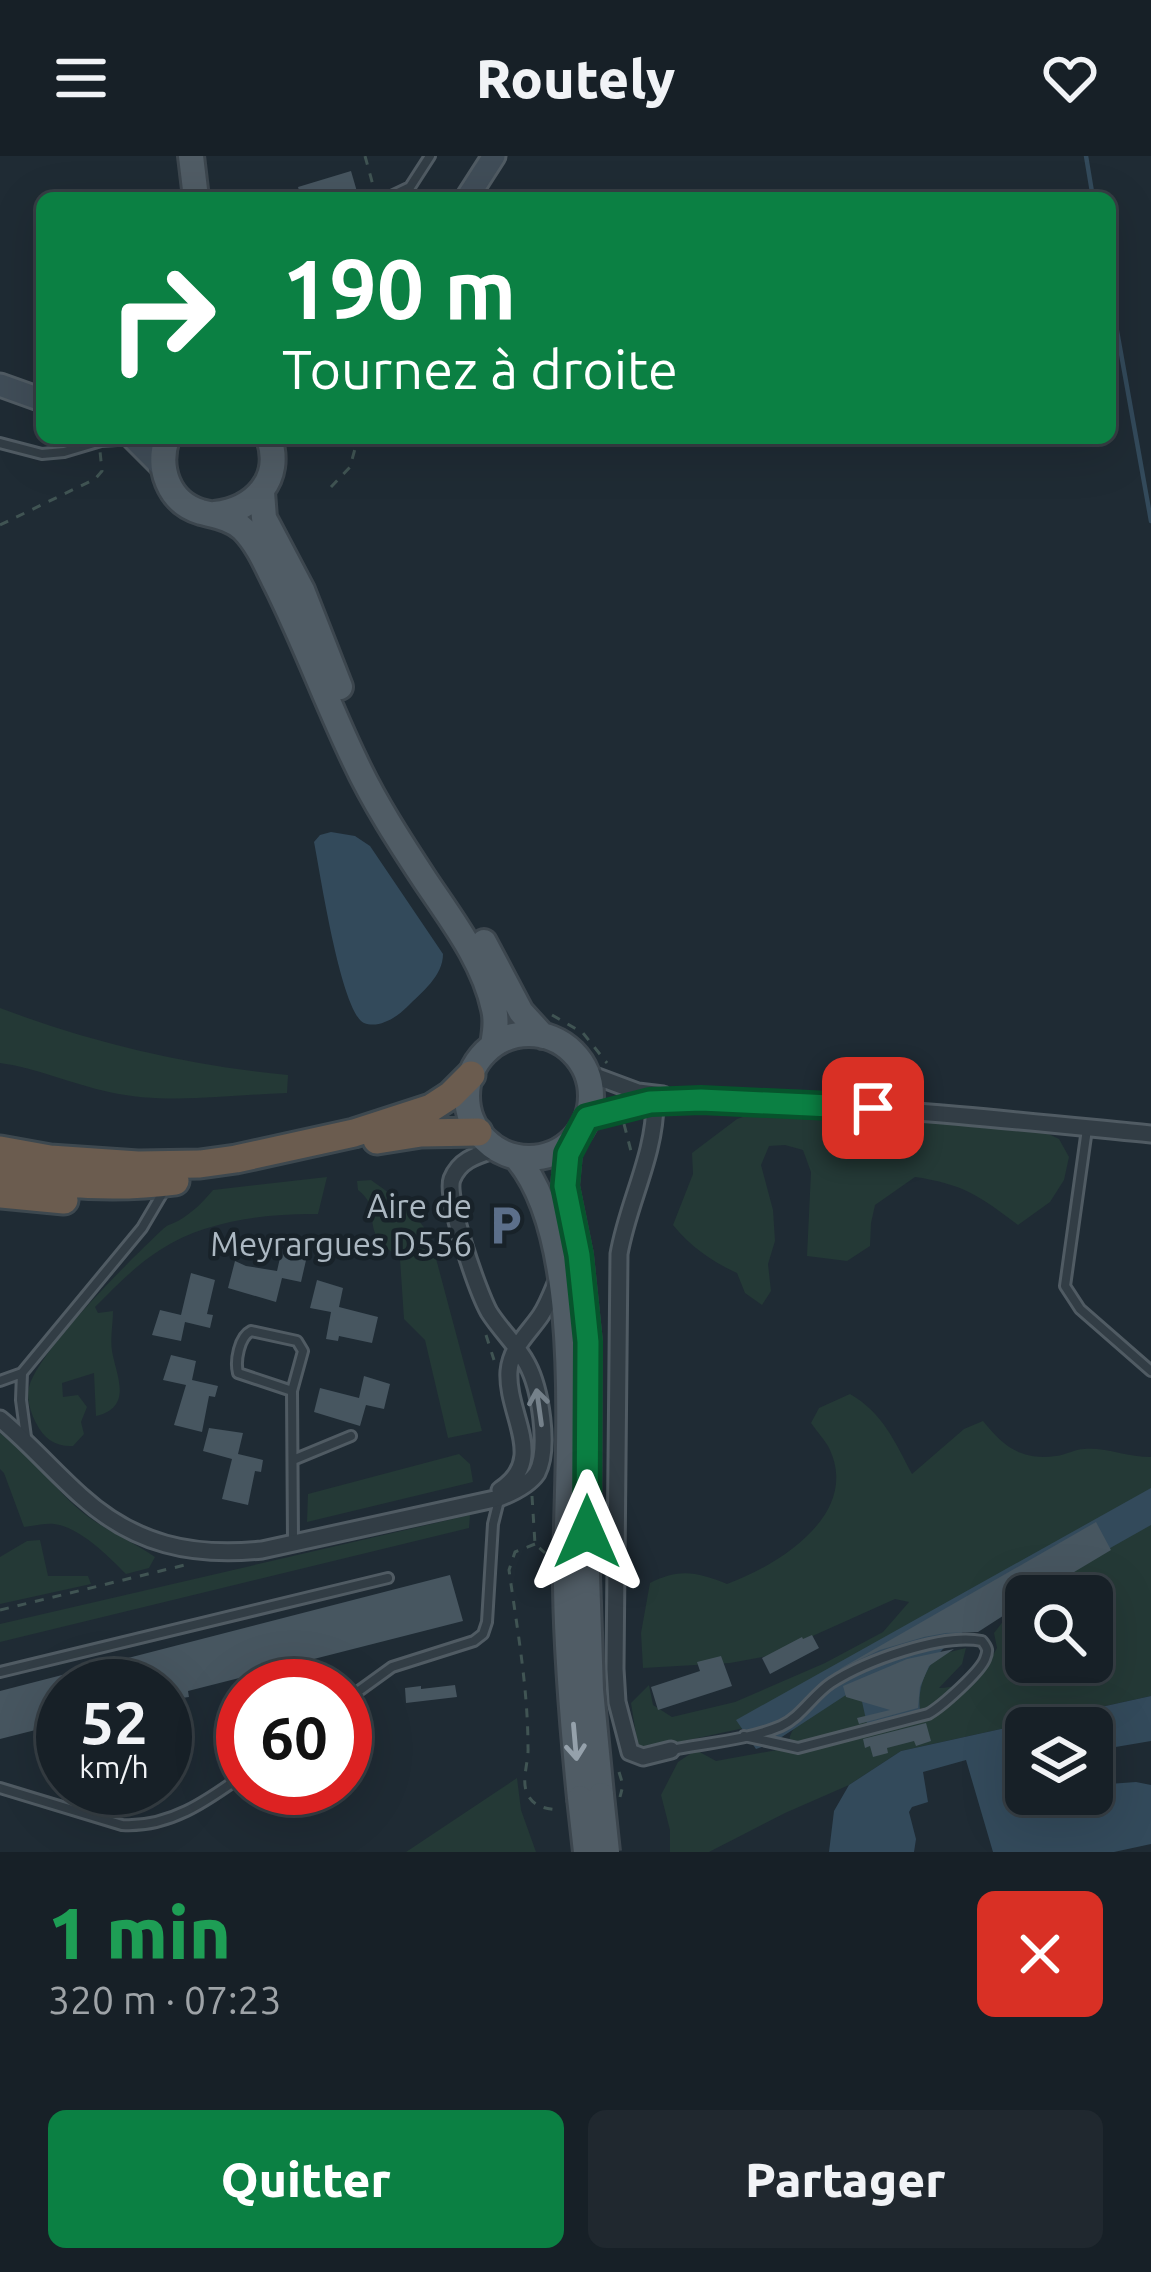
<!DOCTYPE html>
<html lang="fr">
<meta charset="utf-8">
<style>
body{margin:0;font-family:Ubuntu,sans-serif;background:#20282f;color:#f1f3f6;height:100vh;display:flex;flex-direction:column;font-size:45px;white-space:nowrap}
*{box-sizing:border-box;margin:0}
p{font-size:39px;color:#9ea3a7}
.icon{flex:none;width:66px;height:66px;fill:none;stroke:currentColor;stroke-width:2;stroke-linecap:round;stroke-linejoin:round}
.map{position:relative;height:1696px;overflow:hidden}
.panel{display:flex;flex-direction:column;background:#172027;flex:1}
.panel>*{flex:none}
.top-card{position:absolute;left:36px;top:36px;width:1080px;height:252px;border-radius:18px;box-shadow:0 12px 48px #0002,0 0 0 3px #363e44;background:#0b8043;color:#fff;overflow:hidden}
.buttons{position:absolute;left:1005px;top:1419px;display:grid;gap:24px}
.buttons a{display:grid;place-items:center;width:108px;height:108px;border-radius:18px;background:#172027;box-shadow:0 12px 48px #0002,0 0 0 3px #363e44;font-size:60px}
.speed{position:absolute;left:36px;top:1503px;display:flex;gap:24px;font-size:60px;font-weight:700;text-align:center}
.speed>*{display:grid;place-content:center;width:156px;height:156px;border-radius:50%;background:#172027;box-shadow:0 12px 48px #0002,0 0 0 3px #363e44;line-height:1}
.speed small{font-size:30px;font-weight:400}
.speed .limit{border:18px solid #d22;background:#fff;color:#111}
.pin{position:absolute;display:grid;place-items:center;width:102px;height:102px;color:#fff;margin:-51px;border-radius:24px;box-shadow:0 6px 18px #0006}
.me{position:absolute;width:132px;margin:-66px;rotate:0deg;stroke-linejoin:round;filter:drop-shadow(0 0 9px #0008)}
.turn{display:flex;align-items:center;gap:42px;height:252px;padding:0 48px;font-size:54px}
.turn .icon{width:156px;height:156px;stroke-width:2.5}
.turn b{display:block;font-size:84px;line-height:102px}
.round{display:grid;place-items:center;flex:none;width:126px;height:126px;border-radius:18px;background:#20282f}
.headline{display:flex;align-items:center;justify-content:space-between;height:204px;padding:0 48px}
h1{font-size:72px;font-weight:800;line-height:90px;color:#1e9e55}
.action{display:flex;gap:24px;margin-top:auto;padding:24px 48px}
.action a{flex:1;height:138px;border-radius:18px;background:#0b8043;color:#fff;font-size:48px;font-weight:800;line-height:138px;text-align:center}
.action a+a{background:#20282f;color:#f1f3f6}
header{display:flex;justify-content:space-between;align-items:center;height:156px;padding:0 48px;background:#172027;font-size:54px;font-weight:800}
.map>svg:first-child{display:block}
.green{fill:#243936}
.water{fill:#334a5b}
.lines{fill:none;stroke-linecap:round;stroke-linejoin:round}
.stream{stroke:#334a5b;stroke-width:4.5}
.building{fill:#475660}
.service-casing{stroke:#505b63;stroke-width:14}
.minor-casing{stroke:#505b63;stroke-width:21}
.secondary-casing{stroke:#505b63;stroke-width:27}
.primary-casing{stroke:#3c464e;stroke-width:30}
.motorway-casing{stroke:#3d484f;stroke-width:33}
.path{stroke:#405453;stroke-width:3;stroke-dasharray:9 9;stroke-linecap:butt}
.service{stroke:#323d45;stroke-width:8}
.minor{stroke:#323d45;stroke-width:15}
.secondary{stroke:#404d58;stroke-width:21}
.primary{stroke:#505c65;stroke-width:24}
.motorway{stroke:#6b5c4f;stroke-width:27}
.primary-bridge-casing{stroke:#3c464e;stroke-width:30;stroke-linecap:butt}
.primary-bridge{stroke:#505c65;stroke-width:24}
.oneway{stroke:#75818a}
.oneway2{stroke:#95a1ab}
.route-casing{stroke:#07532c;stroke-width:30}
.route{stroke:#0b8043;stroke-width:21}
.labels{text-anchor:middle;stroke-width:9;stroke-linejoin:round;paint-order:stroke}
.poi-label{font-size:33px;fill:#acb8c2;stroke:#182229;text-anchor:end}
</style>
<header><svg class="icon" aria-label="menu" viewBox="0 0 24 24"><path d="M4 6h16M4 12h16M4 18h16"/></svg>Routely<svg class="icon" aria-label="heart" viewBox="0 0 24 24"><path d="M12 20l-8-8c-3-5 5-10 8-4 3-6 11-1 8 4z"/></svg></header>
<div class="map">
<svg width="1151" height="1696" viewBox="0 0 1151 1696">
<rect width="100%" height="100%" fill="#1f2b34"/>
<path class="green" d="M 0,852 C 92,887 190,910 288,919 L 287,937 C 228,939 167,949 109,936 C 72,928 37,912 0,907 Z
M 752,958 L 1032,970 L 1059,983 L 1069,1001 L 1064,1024 L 1050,1046 L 1018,1069 C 980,1040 963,1028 915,1021 L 875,1049 L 871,1067 L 870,1090 L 847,1105 L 807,1100 L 811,1016 L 803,994 L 785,989 L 769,990 L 761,1009 L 773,1054 L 775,1085 L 768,1108 L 771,1135 L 762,1149 L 745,1137 L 737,1117 C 711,1105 691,1091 673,1069 L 693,1018 L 692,997 L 737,963 Z
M 327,1021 L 318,1058 C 267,1057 203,1065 160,1094 C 136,1109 115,1131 95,1151 L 98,1157 L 113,1155 C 113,1168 110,1182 112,1195 C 116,1219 134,1251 96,1260 L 94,1217 L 62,1227 L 63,1241 L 78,1239 L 87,1251 L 81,1266 L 84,1278 L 73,1290 C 56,1291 44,1283 36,1267 C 31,1257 26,1243 29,1231 C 38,1195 132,1102 162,1074 C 170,1067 168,1070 178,1065 C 192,1057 202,1047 213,1034 Z
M 371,1024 C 395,1041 414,1055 430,1080 L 482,1275 L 448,1282 L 425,1184 L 404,1163 L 400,1103 C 393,1097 381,1088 377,1081 C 367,1062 379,1051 358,1034 L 357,1025 Z
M 850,1238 C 883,1257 895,1286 912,1318 L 964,1273 L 983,1265 C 1003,1290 1021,1305 1056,1300 C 1066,1299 1075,1293 1084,1293 C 1105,1291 1127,1301 1151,1301 L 1151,1540 L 901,1595 L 849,1629 L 785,1657 L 709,1696 L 670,1696 L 670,1674 L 661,1639 L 678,1606 L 696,1594 L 716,1605 L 777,1594 L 789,1585 C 797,1538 923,1502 966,1492 L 962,1508 L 939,1532 C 969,1531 983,1518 997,1492 L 994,1477 L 1008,1459 L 1026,1448 L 1026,1506 L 1092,1506 L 1092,1440 L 1039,1440 L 1071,1422 L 1066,1416 L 767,1567 L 642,1594 L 637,1585 L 631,1547 L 649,1529 L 653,1549 L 672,1561 L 735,1546 L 825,1507 L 883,1476 L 909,1446 L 895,1443 L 768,1500 L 730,1507 L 643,1512 L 641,1477 L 650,1427 C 680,1412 697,1416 727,1428 C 779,1409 863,1357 828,1290 C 823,1282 816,1274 811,1267 L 819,1252 Z
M 0,1277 C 29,1297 49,1326 75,1350 C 99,1372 129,1383 155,1401 L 149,1412 L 126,1418 C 109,1401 80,1371 54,1368 C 45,1367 33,1370 24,1371 L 4,1317 L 0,1313 Z
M 459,1298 L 470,1308 L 473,1326 L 307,1366 L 308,1338 Z
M 470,1359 L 469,1372 L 0,1486 L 0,1468 Z
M 40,1384 L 48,1420 L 88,1420 L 91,1428 L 0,1448 L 0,1401 L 27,1385 Z
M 517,1622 L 521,1654 L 536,1696 L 406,1696 Z"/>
<path class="water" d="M 331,676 L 355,680 L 370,690 L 443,798 C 443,820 422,836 407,851 C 397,861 379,873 364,867 C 341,856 320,716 314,686 L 320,679 Z
M 1151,1332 L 1151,1369 C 1107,1394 1064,1418 1020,1443 C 994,1458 962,1472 942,1494 C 926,1511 917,1531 920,1554 L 867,1568 L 861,1541 L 849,1537 L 771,1588 L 756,1593 L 736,1564 Z
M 1151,1540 L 1151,1585 L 1092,1595 L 1092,1572 L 1026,1572 L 1026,1608 C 1015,1612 1011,1620 1007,1630 L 1025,1640 L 1092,1638 L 1092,1630 L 1095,1629 L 1136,1626 L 1151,1629 L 1151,1688 L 1114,1696 L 993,1696 L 966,1604 L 923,1616 L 928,1646 L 912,1651 L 909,1656 L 916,1683 L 914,1696 L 829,1696 L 834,1655 L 849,1629 L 901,1595 Z"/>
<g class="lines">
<path class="stream" d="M 1086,0 L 1093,42
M 1110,136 L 1151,365"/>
</g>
<path class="building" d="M 351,15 L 358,39 L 348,42 L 301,42 L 298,31 Z
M 282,1093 L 307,1100 L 301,1126 L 282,1122 L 276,1146 L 228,1132 L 235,1105 L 246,1110 L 277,1115 Z
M 191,1117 L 215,1124 L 207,1158 L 213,1159 L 210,1172 L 185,1166 L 181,1185 L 152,1179 L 160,1154 L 181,1159 Z
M 317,1124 L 343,1132 L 339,1151 L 378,1161 L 372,1187 L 339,1180 L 338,1185 L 326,1183 L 331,1156 L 310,1152 Z
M 171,1199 L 196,1205 L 192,1224 L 218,1230 L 215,1241 L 209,1240 L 202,1276 L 174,1269 L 186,1229 L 163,1224 Z
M 364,1220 L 390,1228 L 384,1253 L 366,1249 L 360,1270 L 314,1256 L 320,1232 L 359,1242 Z
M 209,1272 L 243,1277 L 238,1298 L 263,1304 L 261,1316 L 255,1315 L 248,1349 L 222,1343 L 232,1303 L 203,1295 Z
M 1096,1366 L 1111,1394 L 1034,1440 L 1026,1440 L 1026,1445 L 978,1476 L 946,1477 L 924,1481 L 880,1494 L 838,1514 Z
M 450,1419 L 463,1465 L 188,1535 L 189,1541 L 182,1542 L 187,1562 L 177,1565 L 179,1574 L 165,1577 L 165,1530 L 63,1530 L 63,1567 L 0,1583 L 0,1535 Z
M 812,1479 L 819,1492 L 770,1518 L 762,1502 L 802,1481 L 803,1483 Z
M 954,1493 L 929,1510 L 920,1531 L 918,1552 L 859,1568 L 857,1562 L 890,1554 L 846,1541 L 843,1530 L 907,1503 Z
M 721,1500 L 732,1530 L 658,1554 L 651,1531 L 700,1515 L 697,1506 Z
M 455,1529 L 457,1541 L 406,1547 L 405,1532 L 421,1530 L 421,1533 Z
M 926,1567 L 931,1585 L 916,1590 L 914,1585 L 887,1592 L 888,1597 L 873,1601 L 870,1590 L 865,1592 L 863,1583 Z"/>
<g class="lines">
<defs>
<path id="service" d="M 387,42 L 410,31 L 430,0
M 0,287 L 42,298 L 64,296 L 101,285 L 150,282
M 1087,973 L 1065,1130 L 1080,1153 L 1151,1215
M 22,1217 L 21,1244 L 26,1281
M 0,1225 L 22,1217 L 142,1072 L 165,1033
M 292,1235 L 238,1217 C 235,1205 239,1181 251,1175 L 297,1185 L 303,1195 L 292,1235 L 293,1385
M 293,1304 L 351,1280
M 0,1516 L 388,1422
M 345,1545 L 392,1511 L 474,1485 L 483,1478 L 487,1466 L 493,1368 L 499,1344
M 671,1594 C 707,1587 748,1584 781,1570 C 801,1561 813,1539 831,1527 C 865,1505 942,1477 982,1485 C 987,1492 989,1493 985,1503 C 980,1516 941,1551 928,1558 L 798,1592 L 744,1580
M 0,1632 L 122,1669 C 169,1672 207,1645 243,1619"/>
<path id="minor" d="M 587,917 L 638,936 L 663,939
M 655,946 C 655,1000 628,1046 619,1098 L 615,1513 L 617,1546 L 630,1596 L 643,1601 L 671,1594
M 587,962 C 666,937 733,945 814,949 C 927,955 1039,967 1151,978
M 0,1263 C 29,1287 53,1315 81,1340 C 135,1389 192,1401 262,1394 L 499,1342 C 512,1337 529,1329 537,1317 C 550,1292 540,1232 527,1208 C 517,1189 501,1175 489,1156 C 478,1136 445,1042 452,1023 C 460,1003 478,999 496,993
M 500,1334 C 548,1303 506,1259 509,1215 C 511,1191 529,1177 541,1159 C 548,1148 552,1137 557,1125"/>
<path id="secondary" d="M 467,42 L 494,0
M 0,229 L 42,244
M 133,282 L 162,311"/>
<path id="primary" d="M 191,0 L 196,42
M 167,282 C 157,312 168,346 201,356 C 216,360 231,362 243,373 C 258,388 267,410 276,428 C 305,486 327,547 355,605 C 374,646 400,686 425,724 C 451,763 484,805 494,853 C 497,865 495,877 493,889
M 262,336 L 264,362 L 302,434 L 340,531
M 215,358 C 255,353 283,323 269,282
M 484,786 L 521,856 L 543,880
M467 940a62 62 0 1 1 124 0a62 62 0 1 1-124 0Z
M 574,983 L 568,998 L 565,1030 L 579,1099 L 588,1186 L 587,1420 L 591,1534 L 601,1639
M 516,1001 C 590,1086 565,1320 566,1431 C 567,1501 573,1572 580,1642"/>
<path id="motorway" d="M 377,984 L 421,977 L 478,976
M 0,994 L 50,1003 L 138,1009 L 200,1008 L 236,1003 L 354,977 L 431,952 L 451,939 L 471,919
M 0,1018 C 59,1029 115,1033 175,1025
M 0,1038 L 64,1044"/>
</defs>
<use href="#service" class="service-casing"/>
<use href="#minor" class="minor-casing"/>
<use href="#secondary" class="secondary-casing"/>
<use href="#primary" class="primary-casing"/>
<use href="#motorway" class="motorway-casing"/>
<path class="path" d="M 365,0 L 376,40
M 331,331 L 350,311 L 358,282
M 0,369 L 95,323 L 102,315 L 100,295
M 552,859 L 583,877 L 607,907
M 624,968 L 632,999
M 486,1179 L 494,1204
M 532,1340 L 535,1388 L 545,1397
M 535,1388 L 515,1396 L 509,1414 C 517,1472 528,1532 528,1591 C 529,1605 521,1624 527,1637 C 533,1651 546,1653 559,1654
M 0,1454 L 189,1408
M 619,1616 L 623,1629 L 620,1641"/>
<use href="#service" class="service"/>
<use href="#minor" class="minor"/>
<use href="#secondary" class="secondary"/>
<use href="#primary" class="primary"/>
<use href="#motorway" class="motorway"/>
<defs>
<path id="primary-bridge" d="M 601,1639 L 607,1696
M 580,1642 L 586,1696"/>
</defs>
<use href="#primary-bridge" class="primary-bridge-casing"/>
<use href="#primary-bridge" class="primary-bridge"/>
</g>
<defs><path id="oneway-shaft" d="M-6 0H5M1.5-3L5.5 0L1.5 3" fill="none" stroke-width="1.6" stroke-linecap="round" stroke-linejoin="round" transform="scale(3)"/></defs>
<use class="oneway" href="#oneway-shaft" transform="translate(539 1251) rotate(-98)"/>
<use class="oneway2" href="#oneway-shaft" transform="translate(575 1586) rotate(85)"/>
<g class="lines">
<defs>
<path id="route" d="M 587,1376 L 588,1186 L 579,1099 L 565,1030 L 568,998 L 587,962 L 650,946 L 701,944 L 873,952"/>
</defs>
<use href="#route" class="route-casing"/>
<use href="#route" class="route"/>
</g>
<defs>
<symbol id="parking-bare" viewBox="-9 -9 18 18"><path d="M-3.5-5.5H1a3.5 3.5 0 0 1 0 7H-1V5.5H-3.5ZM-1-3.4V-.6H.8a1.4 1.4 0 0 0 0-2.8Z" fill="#5c6f8a" stroke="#182229" stroke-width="2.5" paint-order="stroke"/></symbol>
</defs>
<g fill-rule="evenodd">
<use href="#parking-bare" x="476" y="1040" width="59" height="59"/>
</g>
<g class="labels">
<g class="poi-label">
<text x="472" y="1062">Aire de<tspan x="472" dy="38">Meyrargues D556</tspan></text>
</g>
</g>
</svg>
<div class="buttons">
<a><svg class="icon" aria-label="search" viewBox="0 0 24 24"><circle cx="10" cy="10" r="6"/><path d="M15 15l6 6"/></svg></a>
<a><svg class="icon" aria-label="layers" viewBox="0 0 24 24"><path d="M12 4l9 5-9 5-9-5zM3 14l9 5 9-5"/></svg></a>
</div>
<div class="speed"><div>52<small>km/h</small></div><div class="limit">60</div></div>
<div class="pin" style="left:873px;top:952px;background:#d93025"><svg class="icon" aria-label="arrive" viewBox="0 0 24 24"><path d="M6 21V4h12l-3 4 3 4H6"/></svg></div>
<svg class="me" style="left:587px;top:1376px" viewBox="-20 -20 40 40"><path d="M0-17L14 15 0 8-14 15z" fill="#0b8043" stroke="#fff" stroke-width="4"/></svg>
<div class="top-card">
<div class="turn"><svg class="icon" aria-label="right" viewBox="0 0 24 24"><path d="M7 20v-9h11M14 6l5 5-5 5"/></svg><div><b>190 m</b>Tournez à droite</div></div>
</div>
</div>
<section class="panel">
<div class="headline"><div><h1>1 min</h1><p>320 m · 07:23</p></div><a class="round" style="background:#d93025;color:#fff"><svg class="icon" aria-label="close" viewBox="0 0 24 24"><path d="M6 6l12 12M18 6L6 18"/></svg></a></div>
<div class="action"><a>Quitter</a><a>Partager</a></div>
</section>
